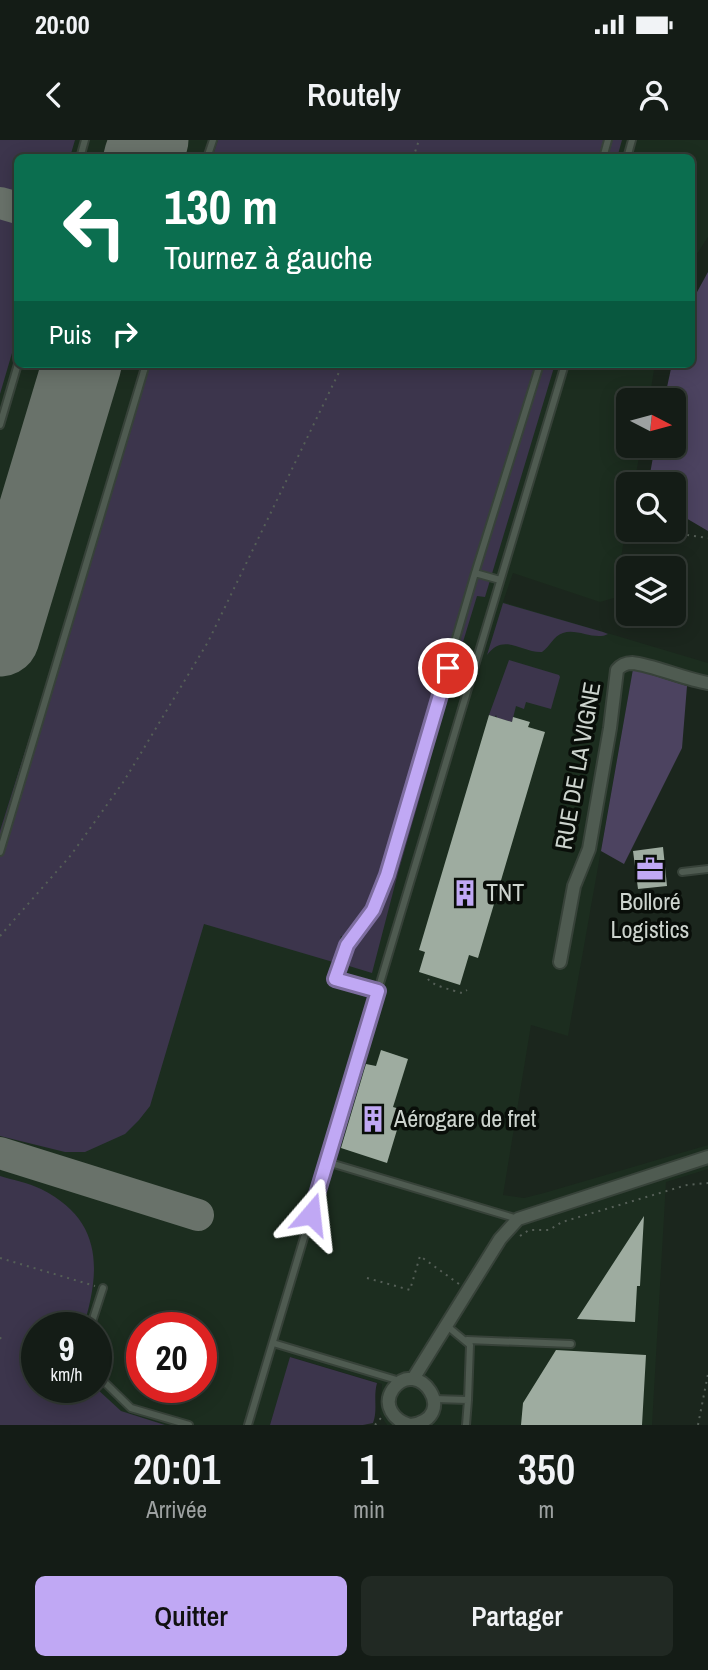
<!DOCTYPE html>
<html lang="fr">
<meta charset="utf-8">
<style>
body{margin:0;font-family:"Archivo Narrow",sans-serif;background:#212923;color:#f1f3f6;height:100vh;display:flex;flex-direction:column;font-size:26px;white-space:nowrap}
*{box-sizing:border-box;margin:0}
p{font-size:23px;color:#9da1a1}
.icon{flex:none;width:38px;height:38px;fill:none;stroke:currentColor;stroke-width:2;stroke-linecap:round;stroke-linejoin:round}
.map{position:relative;height:1285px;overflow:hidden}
.drawer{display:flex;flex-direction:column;background:#141c16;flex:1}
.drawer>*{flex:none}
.banner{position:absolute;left:14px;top:14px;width:681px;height:214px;border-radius:10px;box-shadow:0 4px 18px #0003,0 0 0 2px #333a35;background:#0b6e4f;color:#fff;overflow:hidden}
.needle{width:46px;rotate:96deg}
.controls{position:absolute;left:616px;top:248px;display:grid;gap:14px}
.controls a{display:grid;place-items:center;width:70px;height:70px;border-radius:10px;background:#141c16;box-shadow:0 4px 18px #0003,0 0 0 2px #333a35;font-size:35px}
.speed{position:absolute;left:21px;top:1172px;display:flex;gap:14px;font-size:35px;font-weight:700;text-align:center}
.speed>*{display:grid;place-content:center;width:91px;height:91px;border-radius:50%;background:#141c16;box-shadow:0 4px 18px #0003,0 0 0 2px #333a35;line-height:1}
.speed small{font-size:18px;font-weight:400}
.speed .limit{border:10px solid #d22;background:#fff;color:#111}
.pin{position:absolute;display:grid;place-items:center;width:60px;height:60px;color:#fff;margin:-30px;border:4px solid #fff;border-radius:50%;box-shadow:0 2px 7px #0007}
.me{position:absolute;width:77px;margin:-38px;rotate:17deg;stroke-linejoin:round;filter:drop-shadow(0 0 5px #0008)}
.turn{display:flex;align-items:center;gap:24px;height:147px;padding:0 35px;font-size:32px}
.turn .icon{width:91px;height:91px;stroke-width:2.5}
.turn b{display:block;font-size:49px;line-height:60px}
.then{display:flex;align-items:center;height:66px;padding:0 35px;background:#0003;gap:14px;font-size:26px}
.eta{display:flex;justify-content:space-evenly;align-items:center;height:119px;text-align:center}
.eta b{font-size:42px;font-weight:600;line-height:49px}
.cta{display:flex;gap:14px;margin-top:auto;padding:14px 35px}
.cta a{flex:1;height:80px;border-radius:10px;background:#c0a8f4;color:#111;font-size:28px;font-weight:600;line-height:80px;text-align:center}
.cta a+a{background:#212923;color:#f1f3f6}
.status{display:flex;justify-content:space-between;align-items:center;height:49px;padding:0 35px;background:#141c16;direction:ltr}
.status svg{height:19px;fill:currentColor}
header{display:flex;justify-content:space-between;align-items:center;height:91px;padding:0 35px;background:#141c16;font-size:32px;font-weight:600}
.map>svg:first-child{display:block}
.built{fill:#1c2d1f;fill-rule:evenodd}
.green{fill:#3c354c}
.forest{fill:#4c4360}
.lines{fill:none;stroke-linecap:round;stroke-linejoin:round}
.taxiway{stroke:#69726a;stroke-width:32}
.runway{stroke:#69726a;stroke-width:79}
.building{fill:#9eaca0}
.service-casing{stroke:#374239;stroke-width:10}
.minor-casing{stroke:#374239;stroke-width:16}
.path{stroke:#555f57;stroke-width:2;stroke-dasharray:2 5;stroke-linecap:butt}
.service{stroke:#4f5b51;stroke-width:6}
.minor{stroke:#4f5b51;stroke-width:12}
.route-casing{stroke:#7d6d9f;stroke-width:18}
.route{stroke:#c0a8f4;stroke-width:12}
.labels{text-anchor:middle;stroke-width:7;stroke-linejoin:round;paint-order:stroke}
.street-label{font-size:24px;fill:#cdd4ce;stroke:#090e09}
.poi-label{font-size:24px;fill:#cdd4ce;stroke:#090e09;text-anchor:start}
</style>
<div class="status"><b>20:00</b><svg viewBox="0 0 49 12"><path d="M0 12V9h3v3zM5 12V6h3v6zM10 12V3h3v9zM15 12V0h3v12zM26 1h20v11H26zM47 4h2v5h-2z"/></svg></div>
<header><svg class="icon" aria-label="back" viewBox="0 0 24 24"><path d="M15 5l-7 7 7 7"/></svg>Routely<svg class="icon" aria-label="person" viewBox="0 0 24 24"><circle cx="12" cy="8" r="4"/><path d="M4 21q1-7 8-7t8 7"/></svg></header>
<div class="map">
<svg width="708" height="1285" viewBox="0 0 708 1285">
<rect width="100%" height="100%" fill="#1b261d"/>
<path class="built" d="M 0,0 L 708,0 L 708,97 L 691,123 L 691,18 L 18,18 L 18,224 L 655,224 L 649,261 L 628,261 L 628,306 L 641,306 L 634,345 L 628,345 L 628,377 L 614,458 L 600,462 L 513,433 L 503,462 L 708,523 L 708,551 L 633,530 L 568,896 L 531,885 L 503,1055 L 524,1058 L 544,1053 L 708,1005 L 708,1029 L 666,1042 L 652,1285 L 387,1285 L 380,1274 L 382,1244 L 291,1217 L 270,1285 L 0,1285 ZM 37,1188 L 96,1188 L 96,1248 L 37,1248 ZM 142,1188 L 201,1188 L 201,1248 L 142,1248 Z"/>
<path class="green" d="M 0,0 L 75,0 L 70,17 L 18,18 L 17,60 L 0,55 Z
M 218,0 L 622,0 L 617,18 L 212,18 Z
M 0,70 L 18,74 L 17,196 L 0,254 Z
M 147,224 L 555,224 L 485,457 L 477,456 L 427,620 L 430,622 L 398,733 L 372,833 L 349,826 L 357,800 L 341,796 L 333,822 L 204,784 L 150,966 L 139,980 L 125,994 L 85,1012 L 65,1012 L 0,996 L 0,691 Z
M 503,463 L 603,492 L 608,494 C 595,501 577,488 563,493 C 553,496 550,507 542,512 C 521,513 504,492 487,515 Z
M 509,520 L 559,535 L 560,537 L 551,569 L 526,562 L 524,569 L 516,566 L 512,582 L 497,578 L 496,575 L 495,577 L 489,575 Z
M 0,1036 C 13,1040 29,1043 41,1049 C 103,1080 101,1130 83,1188 L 37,1188 L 37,1248 L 96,1248 L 121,1271 L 165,1285 L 0,1285 Z
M 290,1217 L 377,1243 C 373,1257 378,1270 373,1283 L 363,1285 L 270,1285 Z"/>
<path class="forest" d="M 708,132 L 708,391 L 674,371 L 674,345 L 648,345 L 655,306 L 674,306 L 674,261 L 664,261 L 672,224 L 691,224 L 691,163 Z
M 633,529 L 687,546 L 682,608 L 624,724 L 601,711 Z"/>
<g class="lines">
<path class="taxiway" d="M 0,63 L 18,68
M 0,1013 L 198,1075"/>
<path class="runway" d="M 143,18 L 149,0
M 0,497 L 82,224"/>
</g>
<path class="building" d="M 489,575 L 512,582 L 513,577 L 530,582 L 528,587 L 545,592 L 478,818 L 469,815 L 460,845 L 419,832 L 425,812 L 419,810 Z
M 663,707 L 667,746 L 638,749 L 633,711 Z
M 381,910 L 408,919 L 393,967 L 403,970 L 387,1023 L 341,1008 L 366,924 L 376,926 Z
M 644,1076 L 640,1146 L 637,1146 L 635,1182 L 577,1179 Z
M 556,1210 L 646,1215 L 642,1285 L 521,1285 L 523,1263 Z"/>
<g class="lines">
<defs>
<path id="service" d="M 80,18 L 85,0
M 207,18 L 213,0
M 603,18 L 608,0
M 627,18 L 632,0
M 0,285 L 18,224
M 475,433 L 500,440
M 0,712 L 146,224
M 682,732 L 708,729
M 378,851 L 335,839 L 347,805 L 372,770 L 387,735 L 475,433 L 540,224
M 327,1022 L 518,1079
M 447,1186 L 470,1205 L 468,1260
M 90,1188 L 103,1148
M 467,1200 L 571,1204
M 273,1203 L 400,1241
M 96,1234 L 131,1268 L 189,1285
M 434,1259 L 468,1260 L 466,1285
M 248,1285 L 565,224"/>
<path id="minor" d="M 560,822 L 574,746 L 589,709 L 610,588 L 617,530 C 621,525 625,523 632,523 C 653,525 684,539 708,543
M 413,1239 L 500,1099 L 518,1079 L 708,1017
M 410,1285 C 394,1281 382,1265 393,1249 C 418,1215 461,1277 411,1285"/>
</defs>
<use href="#service" class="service-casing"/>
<use href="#minor" class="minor-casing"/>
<path class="path" d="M 413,18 L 419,0
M 674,390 L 687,395 L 708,398
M 0,796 L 71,715 L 124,641 L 208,502 L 343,224
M 428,839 C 433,846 452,850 462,853 L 467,850
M 520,1096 L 529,1090 L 549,1090 L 562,1082 L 687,1045 L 708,1043
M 0,1118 L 95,1146
M 367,1138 L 410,1150 L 420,1116 L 459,1144
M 0,1199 L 1,1197
M 375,1285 L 381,1278
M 698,1285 L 708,1234"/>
<use href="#service" class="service"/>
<use href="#minor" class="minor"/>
</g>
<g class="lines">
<defs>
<path id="route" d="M 311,1074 L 378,851 L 335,839 L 347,805 L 373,770 L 387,735 L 448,528"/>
</defs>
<use href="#route" class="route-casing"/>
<use href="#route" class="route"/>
</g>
<defs>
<symbol id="office-bare" viewBox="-9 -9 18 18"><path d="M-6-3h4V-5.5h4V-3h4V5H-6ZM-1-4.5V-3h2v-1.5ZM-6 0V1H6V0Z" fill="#c0a8f4" stroke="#090e09" stroke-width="2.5" paint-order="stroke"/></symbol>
<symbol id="building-bare" viewBox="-9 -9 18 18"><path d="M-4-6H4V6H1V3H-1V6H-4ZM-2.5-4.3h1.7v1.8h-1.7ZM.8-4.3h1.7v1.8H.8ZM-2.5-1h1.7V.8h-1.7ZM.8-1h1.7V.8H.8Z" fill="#c0a8f4" stroke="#090e09" stroke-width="2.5" paint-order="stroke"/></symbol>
</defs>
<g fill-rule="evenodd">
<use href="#office-bare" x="631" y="710" width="38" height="38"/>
<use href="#building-bare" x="446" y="734" width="38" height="38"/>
<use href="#building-bare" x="354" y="960" width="38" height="38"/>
</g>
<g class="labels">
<g class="street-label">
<text transform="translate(578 626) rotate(-80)" y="8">RUE DE LA VIGNE</text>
</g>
<g class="poi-label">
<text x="486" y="761">TNT</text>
<text x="650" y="770" text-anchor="middle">Bolloré<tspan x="650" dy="28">Logistics</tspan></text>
<text x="394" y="987">Aérogare de fret</text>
</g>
</g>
</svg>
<div class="controls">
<a><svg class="needle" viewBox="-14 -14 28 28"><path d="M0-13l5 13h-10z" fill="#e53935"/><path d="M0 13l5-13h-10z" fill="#9da1a1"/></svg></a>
<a><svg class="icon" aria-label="search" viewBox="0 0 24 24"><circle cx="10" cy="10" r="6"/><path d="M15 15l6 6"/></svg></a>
<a><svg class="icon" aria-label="layers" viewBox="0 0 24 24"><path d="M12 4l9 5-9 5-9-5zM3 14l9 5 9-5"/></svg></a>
</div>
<div class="speed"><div>9<small>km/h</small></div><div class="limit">20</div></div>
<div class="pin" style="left:448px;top:528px;background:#d93025"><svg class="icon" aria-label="arrive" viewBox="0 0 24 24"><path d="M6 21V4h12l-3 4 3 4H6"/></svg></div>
<svg class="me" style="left:311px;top:1074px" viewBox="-20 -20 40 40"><path d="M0-17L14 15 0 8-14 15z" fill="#c0a8f4" stroke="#fff" stroke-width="4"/></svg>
<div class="banner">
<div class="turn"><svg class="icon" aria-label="left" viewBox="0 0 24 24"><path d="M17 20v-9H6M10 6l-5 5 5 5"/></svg><div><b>130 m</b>Tournez à gauche</div></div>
<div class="then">Puis<svg class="icon" aria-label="right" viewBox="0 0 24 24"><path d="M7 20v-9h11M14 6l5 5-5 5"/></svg></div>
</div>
</div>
<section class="drawer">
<div class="eta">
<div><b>20:01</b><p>Arrivée</p></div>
<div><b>1</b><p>min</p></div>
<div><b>350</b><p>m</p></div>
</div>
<div class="cta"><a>Quitter</a><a>Partager</a></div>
</section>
